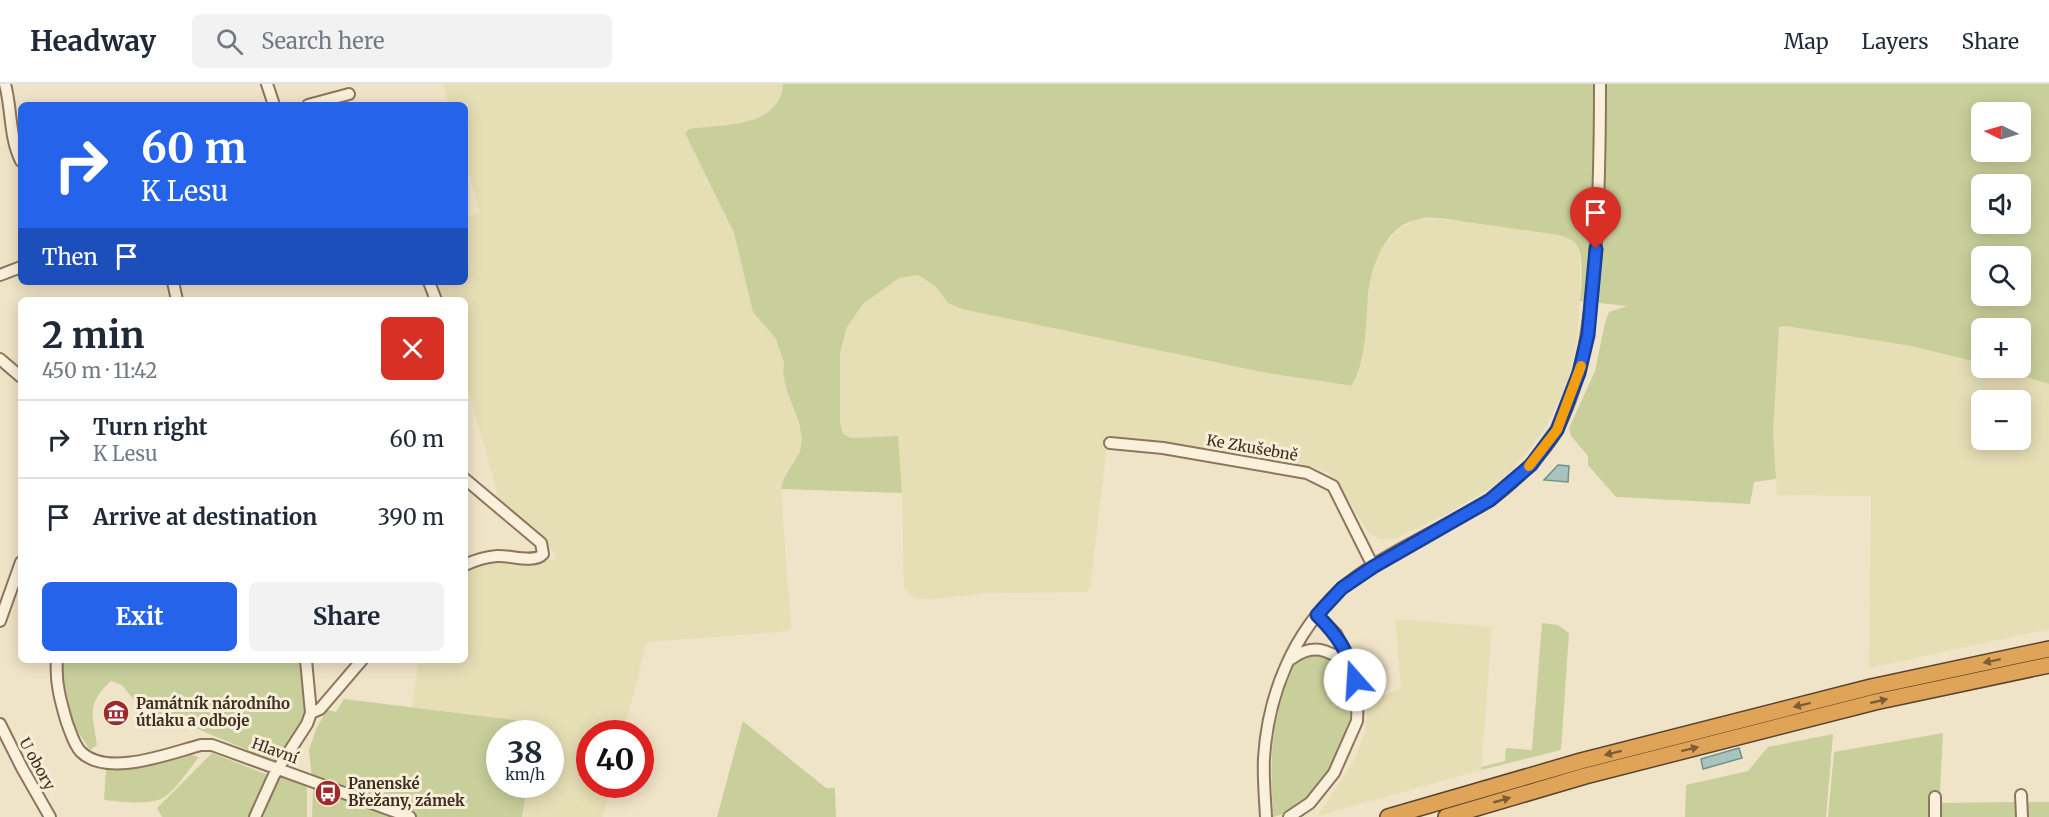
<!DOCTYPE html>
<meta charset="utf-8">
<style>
body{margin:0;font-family:Merriweather,serif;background:#f2f2f3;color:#1f2937;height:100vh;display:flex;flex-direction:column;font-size:22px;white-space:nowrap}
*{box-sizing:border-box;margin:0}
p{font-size:20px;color:#747a83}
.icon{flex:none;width:33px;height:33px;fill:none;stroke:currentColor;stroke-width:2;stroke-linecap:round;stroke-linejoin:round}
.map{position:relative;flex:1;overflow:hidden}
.side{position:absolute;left:18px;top:213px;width:450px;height:366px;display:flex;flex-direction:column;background:#fff;border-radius:9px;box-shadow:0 3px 15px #0003}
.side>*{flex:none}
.top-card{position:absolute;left:18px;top:18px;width:450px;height:183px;border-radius:9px;box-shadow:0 3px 15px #0003;background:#2563eb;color:#fff;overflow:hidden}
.needle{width:39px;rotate:275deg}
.buttons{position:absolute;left:1971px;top:18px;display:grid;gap:12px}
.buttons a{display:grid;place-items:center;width:60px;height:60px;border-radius:9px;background:#fff;box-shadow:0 3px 15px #0003;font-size:30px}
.speed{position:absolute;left:486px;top:636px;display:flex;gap:12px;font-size:30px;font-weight:700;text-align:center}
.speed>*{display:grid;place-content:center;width:78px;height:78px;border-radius:50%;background:#fff;box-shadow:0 3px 15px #0003;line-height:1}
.speed small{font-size:15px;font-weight:400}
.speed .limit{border:9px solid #d22;background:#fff;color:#111}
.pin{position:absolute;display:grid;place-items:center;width:51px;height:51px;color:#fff;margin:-62px -26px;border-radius:50% 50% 50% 0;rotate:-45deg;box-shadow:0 0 6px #0007}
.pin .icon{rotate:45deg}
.me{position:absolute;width:66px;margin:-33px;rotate:341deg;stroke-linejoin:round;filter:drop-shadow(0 0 4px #0008)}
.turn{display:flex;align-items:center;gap:21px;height:126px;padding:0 24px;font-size:27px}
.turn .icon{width:78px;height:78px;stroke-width:2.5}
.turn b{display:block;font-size:42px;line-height:51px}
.then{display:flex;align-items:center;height:57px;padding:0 24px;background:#0003;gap:12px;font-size:22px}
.round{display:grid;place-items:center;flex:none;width:63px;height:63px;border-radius:9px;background:#f2f2f3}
.overview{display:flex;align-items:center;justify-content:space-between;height:102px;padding:0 24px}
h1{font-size:36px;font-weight:700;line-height:45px}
.button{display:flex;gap:12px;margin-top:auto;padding:12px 24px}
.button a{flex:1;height:69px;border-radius:9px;background:#2563eb;color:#fff;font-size:24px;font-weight:700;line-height:69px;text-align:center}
.button a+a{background:#f2f2f3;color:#1f2937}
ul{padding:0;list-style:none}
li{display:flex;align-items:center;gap:18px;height:78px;padding:0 24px;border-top:2px solid #e0e1e3}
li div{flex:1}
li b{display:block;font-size:22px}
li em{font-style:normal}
header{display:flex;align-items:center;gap:36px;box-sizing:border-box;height:84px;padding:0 30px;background:#fff;border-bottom:2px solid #e0e1e3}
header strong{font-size:28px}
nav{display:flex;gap:33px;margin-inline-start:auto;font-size:21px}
.search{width:420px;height:54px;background:#f2f2f3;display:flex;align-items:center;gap:15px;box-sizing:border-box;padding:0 21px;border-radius:9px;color:#747a83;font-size:22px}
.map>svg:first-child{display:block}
.farmland{fill:#e6deb5;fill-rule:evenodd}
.green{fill:#c9cf9b;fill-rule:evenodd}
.water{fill:#a9c4bc;stroke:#6f938a;stroke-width:1.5}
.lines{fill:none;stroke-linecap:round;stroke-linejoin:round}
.minor-casing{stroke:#8d765c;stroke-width:14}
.highway-casing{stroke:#5b4430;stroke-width:18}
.minor{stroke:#faf1dc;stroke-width:10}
.highway{stroke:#e0a458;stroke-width:15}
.oneway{fill:#7e5d36}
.route-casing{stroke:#184099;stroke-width:15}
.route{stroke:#2563eb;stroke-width:10}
.slow{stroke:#f59e0b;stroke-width:10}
.labels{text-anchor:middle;stroke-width:6;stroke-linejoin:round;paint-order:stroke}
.street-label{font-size:15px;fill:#3d2e20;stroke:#f7eed8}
.poi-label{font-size:15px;font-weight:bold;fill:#3d2e20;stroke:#f7eed8;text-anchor:start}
</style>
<header>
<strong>Headway</strong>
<div class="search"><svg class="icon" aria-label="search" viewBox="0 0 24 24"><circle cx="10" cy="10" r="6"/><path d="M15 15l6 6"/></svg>Search here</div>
<nav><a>Map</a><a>Layers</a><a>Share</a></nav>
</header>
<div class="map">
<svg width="2049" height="733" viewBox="0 0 2049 733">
<rect width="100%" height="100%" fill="#f0e4c8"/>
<path class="farmland" d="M 443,0 L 783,0 L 778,20 L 767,31 L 749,37 L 689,45 L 685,49 L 734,149 L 753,228 L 776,255 L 784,279 L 783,289 L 787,307 L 799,338 L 802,355 L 800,368 L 784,394 L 781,405 L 791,545 L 780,548 L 647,558 L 623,649 L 590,650 L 590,700 L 611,701 L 603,733 L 522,733 L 528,701 L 550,700 L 550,650 L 536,649 L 538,639 L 412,623 L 419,576 L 465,576 L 465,485 L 502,474 L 540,478 L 555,475 L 556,470 L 500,419 L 465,294 L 465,216 L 442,216 L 437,198 L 465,198 L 465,134 L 480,129 L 465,77 L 465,21 L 449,21 Z
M 1417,135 L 1440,135 L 1559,151 L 1572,156 L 1578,161 L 1580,172 L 1580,217 L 1577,256 L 1568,299 L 1543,348 L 1512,386 L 1492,403 L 1443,432 L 1394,455 L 1379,455 L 1369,450 L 1339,400 L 1328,388 L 1311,383 L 1108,352 L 1090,504 L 1087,508 L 987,509 L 932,515 L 915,514 L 904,505 L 902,409 L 898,353 L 851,354 L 843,350 L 840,338 L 840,269 L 847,243 L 863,220 L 899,194 L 918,191 L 935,202 L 948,219 L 1267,289 L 1347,301 L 1358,291 L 1365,243 L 1370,197 L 1376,176 L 1384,160 L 1399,145 Z
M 1786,242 L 1911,262 L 1981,279 L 1982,284 L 2005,285 L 2049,300 L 2049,545 L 1869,584 L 1871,412 L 1777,411 L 1773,349 L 1778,243 ZM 1982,316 L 2020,316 L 2020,356 L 1982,356 Z
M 1395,535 L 1492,543 L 1481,686 L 1317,732 L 1354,677 L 1365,649 L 1368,617 L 1401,605 Z"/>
<path class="green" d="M 783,0 L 2049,0 L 2049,300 L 1998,284 L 2020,284 L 2020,244 L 1982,244 L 1981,279 L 1911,262 L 1786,242 L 1779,243 L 1773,349 L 1776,395 L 1754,398 L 1750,420 L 1616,413 L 1588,381 L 1588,372 L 1571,352 L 1569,344 L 1595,287 L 1605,239 L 1609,228 L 1627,222 L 1580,217 C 1581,204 1585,170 1576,160 C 1572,155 1565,153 1559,151 C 1530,147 1502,143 1473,139 C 1456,137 1435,131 1418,135 C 1385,142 1371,182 1368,211 C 1366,238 1366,278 1352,301 L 1347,301 L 1267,289 L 962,225 L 948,219 L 935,202 L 918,191 L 899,194 L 863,220 L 847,243 L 840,269 L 840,338 L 843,350 L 851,354 L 898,352 L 902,409 L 781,405 L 784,394 L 800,368 L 802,355 L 799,338 L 787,307 L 783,289 L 784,279 L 776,255 L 753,228 L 734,149 L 685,49 L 689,45 C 724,39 779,45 783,0 ZM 1982,28 L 2020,28 L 2020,68 L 1982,68 ZM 1982,100 L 2020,100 L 2020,140 L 1982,140 ZM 1982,172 L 2020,172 L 2020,212 L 1982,212 Z
M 1542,539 L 1558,541 L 1569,549 L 1561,666 L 1481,686 L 1481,683 L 1505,677 L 1506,664 L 1532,666 Z
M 1319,572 C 1326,574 1335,576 1340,581 C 1346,586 1348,594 1349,602 C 1351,613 1351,624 1350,634 C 1346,669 1309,726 1273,733 C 1271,688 1269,646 1284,603 C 1287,594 1289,584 1296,578 C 1303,573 1311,572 1319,572 Z
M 63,576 L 302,576 L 309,623 L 305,640 L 276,678 L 169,633 L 145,630 L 122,601 L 111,597 C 85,621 93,631 97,661 L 90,666 L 74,642 L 63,612 Z
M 344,615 L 538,639 L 536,649 L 500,650 L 500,700 L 528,701 L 522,733 L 312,733 L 313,705 L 309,666 L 316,645 L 327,626 L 336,628 Z
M 743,637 L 826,704 L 835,704 L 836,733 L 717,733 Z
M 1943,649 L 1940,708 L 1931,708 L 1931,733 L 1828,733 L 1834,668 Z
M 1833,650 L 1826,733 L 1685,733 L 1686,701 L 1748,687 L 1768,663 Z
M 212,669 L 268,691 L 250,733 L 162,733 L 157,724 Z
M 191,671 L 199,673 C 190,684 174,709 161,715 C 144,721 122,718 104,716 L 106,686 L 143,683 Z
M 278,692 L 307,703 L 307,733 L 262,733 Z
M 2017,718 L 2017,733 L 1942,733 L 1942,719 Z
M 2027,718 L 2049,718 L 2049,733 L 2027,733 Z"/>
<path class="water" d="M 1558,381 L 1569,382 L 1568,398 L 1544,396 Z
M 1739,664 L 1742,674 L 1703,685 L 1701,675 Z"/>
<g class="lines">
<defs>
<path id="minor" d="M 5,0 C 12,26 9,53 21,77
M 267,0 L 274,21
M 308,21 L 349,10
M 0,191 L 21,183
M 173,198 L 177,216
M 429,198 L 436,216
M 0,275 L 21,293
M 1110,359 L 1163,364 L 1307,389 L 1333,402 L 1373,482
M 465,395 L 541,459 L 543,470 C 534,480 510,471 497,472 C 486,473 475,476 465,481
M 0,537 L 21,478
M 1291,575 C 1313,558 1328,566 1349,580
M 57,576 C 55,598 61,619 67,639 C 71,649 74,661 81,668 C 108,694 170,669 201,661 L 212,661 L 410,733
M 311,629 L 320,625 L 362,576
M 0,640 L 22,684 L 50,733
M 2021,711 L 2022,733
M 255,733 L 274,691 L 307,640 L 311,629 L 306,576
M 1266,733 C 1265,714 1263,693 1264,674 C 1268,610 1293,549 1341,505 C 1371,478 1419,456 1454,436 C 1465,430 1478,424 1489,417 C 1511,402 1546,368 1558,344 C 1584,292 1590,235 1595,177 C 1599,118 1600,59 1600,0
M 1289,733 L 1310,719 L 1334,689 L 1357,637 L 1358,612 L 1352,581 L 1336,550 L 1317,531
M 1935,733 L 1935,713"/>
<path id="highway" d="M 1388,733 L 1581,677 L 1871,603 L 2049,565
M 1446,733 L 1585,692 L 1875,618 L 2049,581"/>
</defs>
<use href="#minor" class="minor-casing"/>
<use href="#highway" class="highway-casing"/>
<use href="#minor" class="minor"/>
<use href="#highway" class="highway"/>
</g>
<defs><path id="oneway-solid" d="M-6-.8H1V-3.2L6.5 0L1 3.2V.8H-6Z" transform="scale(1.5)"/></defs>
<g class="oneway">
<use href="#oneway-solid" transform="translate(1992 577) rotate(168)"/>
<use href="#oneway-solid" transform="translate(1879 617) rotate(-13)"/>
<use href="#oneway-solid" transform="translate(1802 621) rotate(166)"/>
<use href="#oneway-solid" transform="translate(1690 665) rotate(-14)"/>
<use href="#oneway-solid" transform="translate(1613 669) rotate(166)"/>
<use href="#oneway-solid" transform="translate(1502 716) rotate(-16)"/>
</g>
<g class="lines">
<defs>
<path id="route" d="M 1355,596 C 1349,568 1337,551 1317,531 L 1342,504 L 1373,483 L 1490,416 L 1531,381 L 1557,346 L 1579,289 L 1588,251 L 1596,165"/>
</defs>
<use href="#route" class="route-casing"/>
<use href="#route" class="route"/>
<path class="slow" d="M 1529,382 L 1557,346 L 1581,282"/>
</g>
<defs>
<symbol id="museum-disc" viewBox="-11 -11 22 22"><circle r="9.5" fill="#9e2a2b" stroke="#f7eed8"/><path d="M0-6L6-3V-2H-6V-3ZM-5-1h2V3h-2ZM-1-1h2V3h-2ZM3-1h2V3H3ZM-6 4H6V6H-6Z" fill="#fff"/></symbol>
<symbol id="bus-disc" viewBox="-11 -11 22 22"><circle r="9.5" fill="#9e2a2b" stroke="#f7eed8"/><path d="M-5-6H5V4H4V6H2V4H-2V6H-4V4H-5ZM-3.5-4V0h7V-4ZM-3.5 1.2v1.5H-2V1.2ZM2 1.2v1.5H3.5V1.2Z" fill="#fff"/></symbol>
</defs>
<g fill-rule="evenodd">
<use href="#museum-disc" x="101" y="614" width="30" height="30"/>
<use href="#bus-disc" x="313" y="694" width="30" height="30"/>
</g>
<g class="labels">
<g class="street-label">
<text transform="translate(1252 364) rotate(10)" y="5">Ke Zkušebně</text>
<text transform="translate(275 667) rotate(20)" y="5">Hlavní</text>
<text transform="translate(37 680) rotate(61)" y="5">U obory</text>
</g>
<g class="poi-label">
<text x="136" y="625">Památník národního<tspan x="136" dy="17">útlaku a odboje</tspan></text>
<text x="348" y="705">Panenské<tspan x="348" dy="17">Břežany, zámek</tspan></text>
</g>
</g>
</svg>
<div class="buttons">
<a><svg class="needle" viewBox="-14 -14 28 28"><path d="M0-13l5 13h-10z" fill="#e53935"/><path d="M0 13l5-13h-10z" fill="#747a83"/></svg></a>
<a><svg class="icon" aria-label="sound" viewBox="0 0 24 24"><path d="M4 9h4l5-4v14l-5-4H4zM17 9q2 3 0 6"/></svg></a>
<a><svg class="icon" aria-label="search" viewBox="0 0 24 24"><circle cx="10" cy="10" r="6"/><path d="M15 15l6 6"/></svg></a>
<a>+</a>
<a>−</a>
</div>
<div class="speed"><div>38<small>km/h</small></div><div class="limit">40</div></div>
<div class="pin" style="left:1596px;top:165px;background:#d93025"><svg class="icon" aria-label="arrive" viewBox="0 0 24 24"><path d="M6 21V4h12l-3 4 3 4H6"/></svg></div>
<svg class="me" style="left:1355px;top:596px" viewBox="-20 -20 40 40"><circle r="19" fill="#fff"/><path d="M0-13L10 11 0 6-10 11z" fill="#2563eb"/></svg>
<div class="top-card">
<div class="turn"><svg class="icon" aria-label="right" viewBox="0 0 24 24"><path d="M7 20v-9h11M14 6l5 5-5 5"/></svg><div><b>60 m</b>K Lesu</div></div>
<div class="then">Then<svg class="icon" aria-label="arrive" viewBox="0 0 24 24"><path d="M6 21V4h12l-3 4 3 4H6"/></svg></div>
</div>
<section class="side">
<div class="overview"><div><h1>2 min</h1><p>450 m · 11:42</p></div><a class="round" style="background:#d93025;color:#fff"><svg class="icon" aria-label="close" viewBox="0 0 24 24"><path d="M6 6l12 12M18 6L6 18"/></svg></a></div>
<ul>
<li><svg class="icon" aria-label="right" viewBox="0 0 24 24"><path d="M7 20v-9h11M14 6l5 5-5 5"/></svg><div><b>Turn right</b><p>K Lesu</p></div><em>60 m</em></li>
<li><svg class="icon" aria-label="arrive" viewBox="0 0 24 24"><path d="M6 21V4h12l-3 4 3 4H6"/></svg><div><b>Arrive at destination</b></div><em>390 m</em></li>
</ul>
<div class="button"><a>Exit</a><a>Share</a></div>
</section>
</div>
